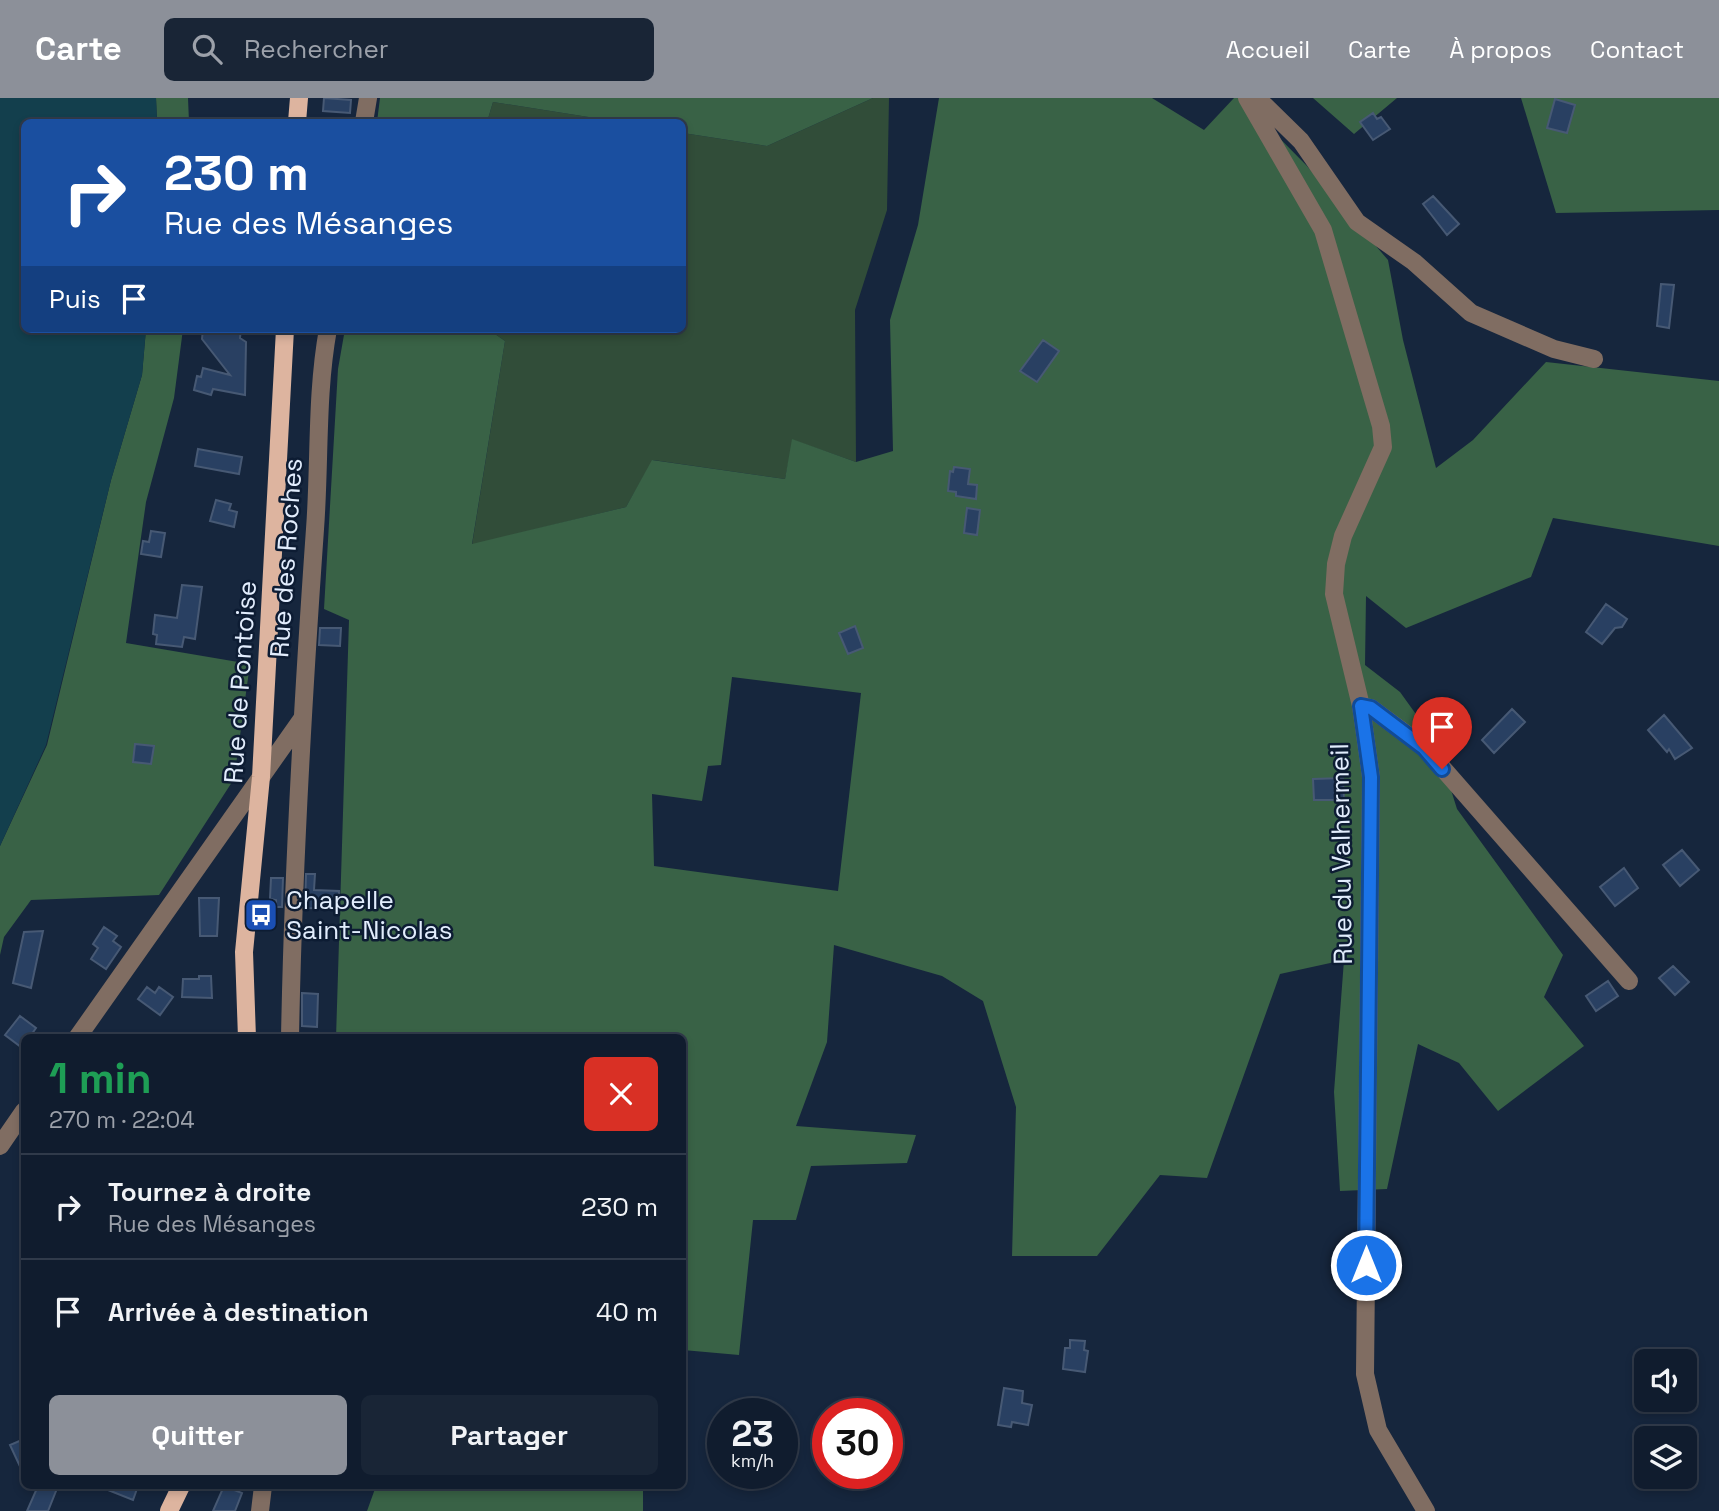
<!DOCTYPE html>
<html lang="fr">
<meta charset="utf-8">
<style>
body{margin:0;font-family:"Space Grotesk",sans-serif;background:#192536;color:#f1f3f6;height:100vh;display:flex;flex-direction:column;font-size:26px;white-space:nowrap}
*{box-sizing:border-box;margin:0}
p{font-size:23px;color:#9ca1aa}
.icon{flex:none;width:38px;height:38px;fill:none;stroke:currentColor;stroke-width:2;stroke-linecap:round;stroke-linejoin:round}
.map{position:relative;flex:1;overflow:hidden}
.details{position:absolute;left:21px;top:936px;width:665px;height:455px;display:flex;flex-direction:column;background:#101c2e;border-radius:10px;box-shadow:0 4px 10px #0003,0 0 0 2px #303a4a}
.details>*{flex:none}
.hud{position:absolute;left:21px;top:21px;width:665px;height:214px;border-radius:10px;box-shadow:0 4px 10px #0003,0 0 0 2px #303a4a;background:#1a4fa0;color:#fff;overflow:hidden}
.controls{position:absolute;left:1634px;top:1251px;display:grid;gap:14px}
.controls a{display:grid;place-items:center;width:63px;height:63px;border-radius:10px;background:#101c2e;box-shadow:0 4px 10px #0003,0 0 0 2px #303a4a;font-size:35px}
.speed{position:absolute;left:707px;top:1300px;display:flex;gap:14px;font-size:35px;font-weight:700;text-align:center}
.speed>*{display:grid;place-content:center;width:91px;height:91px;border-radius:50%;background:#101c2e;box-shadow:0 4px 10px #0003,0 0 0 2px #303a4a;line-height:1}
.speed small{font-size:18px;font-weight:400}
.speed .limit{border:10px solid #d22;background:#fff;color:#111}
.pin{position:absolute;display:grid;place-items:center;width:60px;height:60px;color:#fff;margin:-72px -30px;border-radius:50% 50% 50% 0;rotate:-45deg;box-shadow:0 0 7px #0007}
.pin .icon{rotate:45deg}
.me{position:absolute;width:77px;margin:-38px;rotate:0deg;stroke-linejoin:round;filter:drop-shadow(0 0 5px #0008)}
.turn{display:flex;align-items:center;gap:24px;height:147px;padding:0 28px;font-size:32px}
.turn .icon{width:91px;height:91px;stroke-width:2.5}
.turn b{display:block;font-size:49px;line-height:60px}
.then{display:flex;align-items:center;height:66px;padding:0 28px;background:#0003;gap:14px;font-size:26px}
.round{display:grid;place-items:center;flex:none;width:74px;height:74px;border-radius:10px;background:#192536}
.headline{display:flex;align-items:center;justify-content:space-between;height:119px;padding:0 28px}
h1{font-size:42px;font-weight:700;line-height:52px;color:#1e9e55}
.action{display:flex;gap:14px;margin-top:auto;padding:14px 28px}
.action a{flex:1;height:80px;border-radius:10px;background:#8c9099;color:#fff;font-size:28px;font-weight:700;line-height:80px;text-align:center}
.action a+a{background:#192536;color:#f1f3f6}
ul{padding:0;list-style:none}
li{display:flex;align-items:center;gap:21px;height:105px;padding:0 28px;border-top:2px solid #303a4a}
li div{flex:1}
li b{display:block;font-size:26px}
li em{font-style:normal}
header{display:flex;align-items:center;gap:42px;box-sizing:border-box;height:98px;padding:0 35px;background:#8c9099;color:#fff}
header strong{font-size:33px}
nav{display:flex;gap:38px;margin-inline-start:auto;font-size:24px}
.search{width:490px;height:63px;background:#192536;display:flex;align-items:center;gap:18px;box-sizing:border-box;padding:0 24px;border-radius:10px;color:#9ca1aa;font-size:26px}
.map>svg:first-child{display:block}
.green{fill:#314d39}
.forest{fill:#396246;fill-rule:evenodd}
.water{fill:#133f4d}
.building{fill:#294062;stroke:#475974;stroke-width:2}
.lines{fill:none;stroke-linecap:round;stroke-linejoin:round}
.minor{stroke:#806d62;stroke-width:18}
.major{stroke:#ddb49f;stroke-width:18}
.route-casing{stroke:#114b97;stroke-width:18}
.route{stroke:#1a73e8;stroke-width:12}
.labels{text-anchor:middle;stroke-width:5;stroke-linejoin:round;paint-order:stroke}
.street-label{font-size:26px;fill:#e2edfd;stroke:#0d1c33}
.poi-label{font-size:26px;fill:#e2edfd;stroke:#0d1c33;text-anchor:start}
</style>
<header>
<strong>Carte</strong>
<div class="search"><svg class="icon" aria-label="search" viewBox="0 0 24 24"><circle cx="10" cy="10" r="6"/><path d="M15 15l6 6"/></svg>Rechercher</div>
<nav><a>Accueil</a><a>Carte</a><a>À propos</a><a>Contact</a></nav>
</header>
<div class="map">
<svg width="1719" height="1413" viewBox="0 0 1719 1413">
<rect width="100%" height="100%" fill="#16263d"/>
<path class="green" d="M 873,0 L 889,0 L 887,112 L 855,212 L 856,364 L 793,342 L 785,381 L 653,362 L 626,409 L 472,447 L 505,243 L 488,231 L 682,231 L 683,35 L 767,48 Z
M 493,4 L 620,24 L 487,24 Z"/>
<path class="forest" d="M 156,0 L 188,0 L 189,24 L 157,24 Z
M 380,0 L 873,0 L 767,48 L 683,35 L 682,24 L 620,24 L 493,4 L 487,24 L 377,24 Z
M 939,0 L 1152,0 L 1204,32 L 1234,0 L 1240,0 L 1307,68 L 1388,162 L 1403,242 L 1436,370 L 1473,342 L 1546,264 L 1719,283 L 1719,448 L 1553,420 L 1531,479 L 1406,530 L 1366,498 L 1365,567 L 1400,594 L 1436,644 L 1457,711 L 1563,857 L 1544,899 L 1584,948 L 1498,1013 L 1459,965 L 1418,946 L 1387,1091 L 1340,1093 L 1334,994 L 1344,862 L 1280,876 L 1207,1080 L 1160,1077 L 1097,1158 L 1012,1158 L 1016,1009 L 983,903 L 942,878 L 834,847 L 827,944 L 796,1028 L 916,1037 L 907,1065 L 811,1068 L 796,1122 L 753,1122 L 739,1257 L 683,1252 L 682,940 L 336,940 L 349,522 L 324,511 L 338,271 L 345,231 L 488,231 L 505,243 L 472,446 L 626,409 L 652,362 L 785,381 L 792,341 L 856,364 L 893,353 L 890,222 L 918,127 ZM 732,579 L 861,595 L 838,793 L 654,768 L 652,696 L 702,703 L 708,668 L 721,667 Z
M 1313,0 L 1397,0 L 1354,36 Z
M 1521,0 L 1719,0 L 1719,112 L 1556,115 Z
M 146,231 L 183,231 L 174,300 L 146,404 L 126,545 L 250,566 L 234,681 L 159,797 L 31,802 L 4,839 L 0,857 L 0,748 L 47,647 L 111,382 L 142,277 Z
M 376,1388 L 643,1388 L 643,1413 L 367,1413 Z"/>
<path class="water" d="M 0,0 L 156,0 L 157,24 L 24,24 L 24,231 L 146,231 L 142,277 L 111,382 L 46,647 L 0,748 Z"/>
<path class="building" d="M 324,0 L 351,2 L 350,15 L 323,13 Z
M 1555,1 L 1575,7 L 1567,35 L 1547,30 Z
M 1373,15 L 1377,21 L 1381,19 L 1390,31 L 1373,42 L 1360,24 Z
M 1433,98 L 1459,126 L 1447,137 L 1423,106 Z
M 1661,186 L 1674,187 L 1669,230 L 1657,228 Z
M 203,231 L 241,231 L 240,240 L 246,244 L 245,297 L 213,291 L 211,297 L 194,292 L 197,278 L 201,279 L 203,270 L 230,277 L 202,241 Z
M 1043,242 L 1059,253 L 1037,284 L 1020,273 Z
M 198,351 L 242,359 L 239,376 L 195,368 Z
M 954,369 L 970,371 L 968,386 L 977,387 L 976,401 L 956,398 L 956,394 L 948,393 L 950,373 L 953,374 Z
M 216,402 L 231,406 L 229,412 L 237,414 L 234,429 L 210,423 Z
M 967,410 L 980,412 L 977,437 L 964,435 Z
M 151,433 L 165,435 L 161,459 L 141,456 L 143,443 L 149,444 Z
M 182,487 L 202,489 L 195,541 L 184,539 L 182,549 L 156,546 L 157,537 L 153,536 L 155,517 L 177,520 Z
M 1606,506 L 1627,521 L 1622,529 L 1615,530 L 1602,546 L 1586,534 Z
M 855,528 L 863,550 L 848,556 L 839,535 Z
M 320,530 L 341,530 L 340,548 L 319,547 Z
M 1512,611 L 1525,624 L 1494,655 L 1482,642 Z
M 1664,617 L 1692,650 L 1675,661 L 1669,651 L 1667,654 L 1648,632 Z
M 135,646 L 154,648 L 151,666 L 133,664 Z
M 1343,680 L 1344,702 L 1314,702 L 1313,681 Z
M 1682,752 L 1699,772 L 1680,788 L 1663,767 Z
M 1624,770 L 1638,790 L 1615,808 L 1600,789 Z
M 306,776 L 315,776 L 314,792 L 339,793 L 338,811 L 305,810 Z
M 271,780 L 283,780 L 282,809 L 276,809 L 276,802 L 270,801 Z
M 199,800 L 219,800 L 217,838 L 200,838 Z
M 104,829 L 117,838 L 113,843 L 121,849 L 106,871 L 91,861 L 98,850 L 93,846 Z
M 43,833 L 31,890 L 13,885 L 24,834 Z
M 1673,868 L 1689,884 L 1675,897 L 1659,880 Z
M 199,878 L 211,878 L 212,900 L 182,899 L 183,881 L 199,881 Z
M 1608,883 L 1618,898 L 1596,913 L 1586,898 Z
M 147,889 L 155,895 L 159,889 L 173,899 L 160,917 L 138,901 Z
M 302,895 L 318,896 L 317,929 L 302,928 Z
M 20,918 L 36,930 L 29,940 L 24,940 L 21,949 L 5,937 Z
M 1070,1242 L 1085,1243 L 1084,1252 L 1088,1253 L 1085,1274 L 1063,1271 L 1065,1250 L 1070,1250 Z
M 1004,1290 L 1023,1293 L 1022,1305 L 1032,1307 L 1028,1327 L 1012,1324 L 1011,1329 L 998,1327 Z
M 24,1341 L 24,1377 L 10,1347 Z
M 38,1388 L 58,1388 L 48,1413 L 27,1413 Z
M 98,1388 L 138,1388 L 133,1402 Z
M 224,1388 L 242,1395 L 235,1413 L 213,1413 Z"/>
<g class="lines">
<path class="minor" d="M 1247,0 L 1323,132 L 1381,328 L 1383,349 L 1343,438 L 1336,466 L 1334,496 L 1361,608 L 1371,679 L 1365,1276 L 1378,1332 L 1426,1413
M 1257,0 L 1301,43 L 1357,124 L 1414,164 L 1471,215 L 1554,251 L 1594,261
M 364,24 L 368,0
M 1361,608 L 1371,610 L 1425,650 L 1629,883
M 77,940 L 302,621
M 290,940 C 293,770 303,601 315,431 C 320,364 316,297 328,231
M 0,1048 L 24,1013
M 260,1413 L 263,1388"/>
<path class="major" d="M 297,24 L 299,0
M 247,940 L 244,854 L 261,679 L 285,231
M 169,1413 L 181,1388"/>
</g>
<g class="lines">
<defs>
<path id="route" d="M 1366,1167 L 1371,679 L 1361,608 L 1371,610 L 1424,650 L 1442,671"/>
</defs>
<use href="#route" class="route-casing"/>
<use href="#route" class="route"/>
</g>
<defs>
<symbol id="bus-square" viewBox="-11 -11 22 22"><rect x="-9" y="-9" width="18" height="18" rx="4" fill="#1a4fb4" stroke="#0d1c33"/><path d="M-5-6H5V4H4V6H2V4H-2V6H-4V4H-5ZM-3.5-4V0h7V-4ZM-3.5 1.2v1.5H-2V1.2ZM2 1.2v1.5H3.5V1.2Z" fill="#fff"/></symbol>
</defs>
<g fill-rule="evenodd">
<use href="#bus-square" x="242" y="798" width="38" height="38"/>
</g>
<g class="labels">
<g class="street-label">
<text transform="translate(286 460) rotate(-86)" y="9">Rue des Roches</text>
<text transform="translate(240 584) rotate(-86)" y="9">Rue de Pontoise</text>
<text transform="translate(1341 756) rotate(-91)" y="9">Rue du Valhermeil</text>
</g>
<g class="poi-label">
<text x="286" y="811">Chapelle<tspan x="286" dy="30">Saint-Nicolas</tspan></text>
</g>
</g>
</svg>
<div class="controls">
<a><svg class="icon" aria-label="sound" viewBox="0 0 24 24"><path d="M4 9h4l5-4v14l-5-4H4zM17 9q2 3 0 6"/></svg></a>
<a><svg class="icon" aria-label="layers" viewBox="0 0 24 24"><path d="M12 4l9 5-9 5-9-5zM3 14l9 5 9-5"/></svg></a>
</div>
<div class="speed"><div>23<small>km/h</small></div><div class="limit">30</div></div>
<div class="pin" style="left:1442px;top:671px;background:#d93025"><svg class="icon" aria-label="arrive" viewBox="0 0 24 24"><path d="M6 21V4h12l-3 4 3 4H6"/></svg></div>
<svg class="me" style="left:1366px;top:1167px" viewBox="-20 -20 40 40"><circle r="17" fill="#1a73e8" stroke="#fff" stroke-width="3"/><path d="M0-11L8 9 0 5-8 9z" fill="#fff"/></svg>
<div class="hud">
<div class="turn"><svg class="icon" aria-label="right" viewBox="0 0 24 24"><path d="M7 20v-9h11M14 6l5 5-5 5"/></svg><div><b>230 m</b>Rue des Mésanges</div></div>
<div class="then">Puis<svg class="icon" aria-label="arrive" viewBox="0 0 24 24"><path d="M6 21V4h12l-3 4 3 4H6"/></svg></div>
</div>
<section class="details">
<div class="headline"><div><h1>1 min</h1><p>270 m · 22:04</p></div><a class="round" style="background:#d93025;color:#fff"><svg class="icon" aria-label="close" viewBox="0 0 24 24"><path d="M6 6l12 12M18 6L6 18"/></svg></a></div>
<ul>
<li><svg class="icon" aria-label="right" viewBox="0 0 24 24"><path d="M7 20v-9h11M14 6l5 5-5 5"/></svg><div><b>Tournez à droite</b><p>Rue des Mésanges</p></div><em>230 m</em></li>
<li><svg class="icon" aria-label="arrive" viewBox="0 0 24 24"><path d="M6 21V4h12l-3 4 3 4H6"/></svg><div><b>Arrivée à destination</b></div><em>40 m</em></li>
</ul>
<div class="action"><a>Quitter</a><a>Partager</a></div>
</section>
</div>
